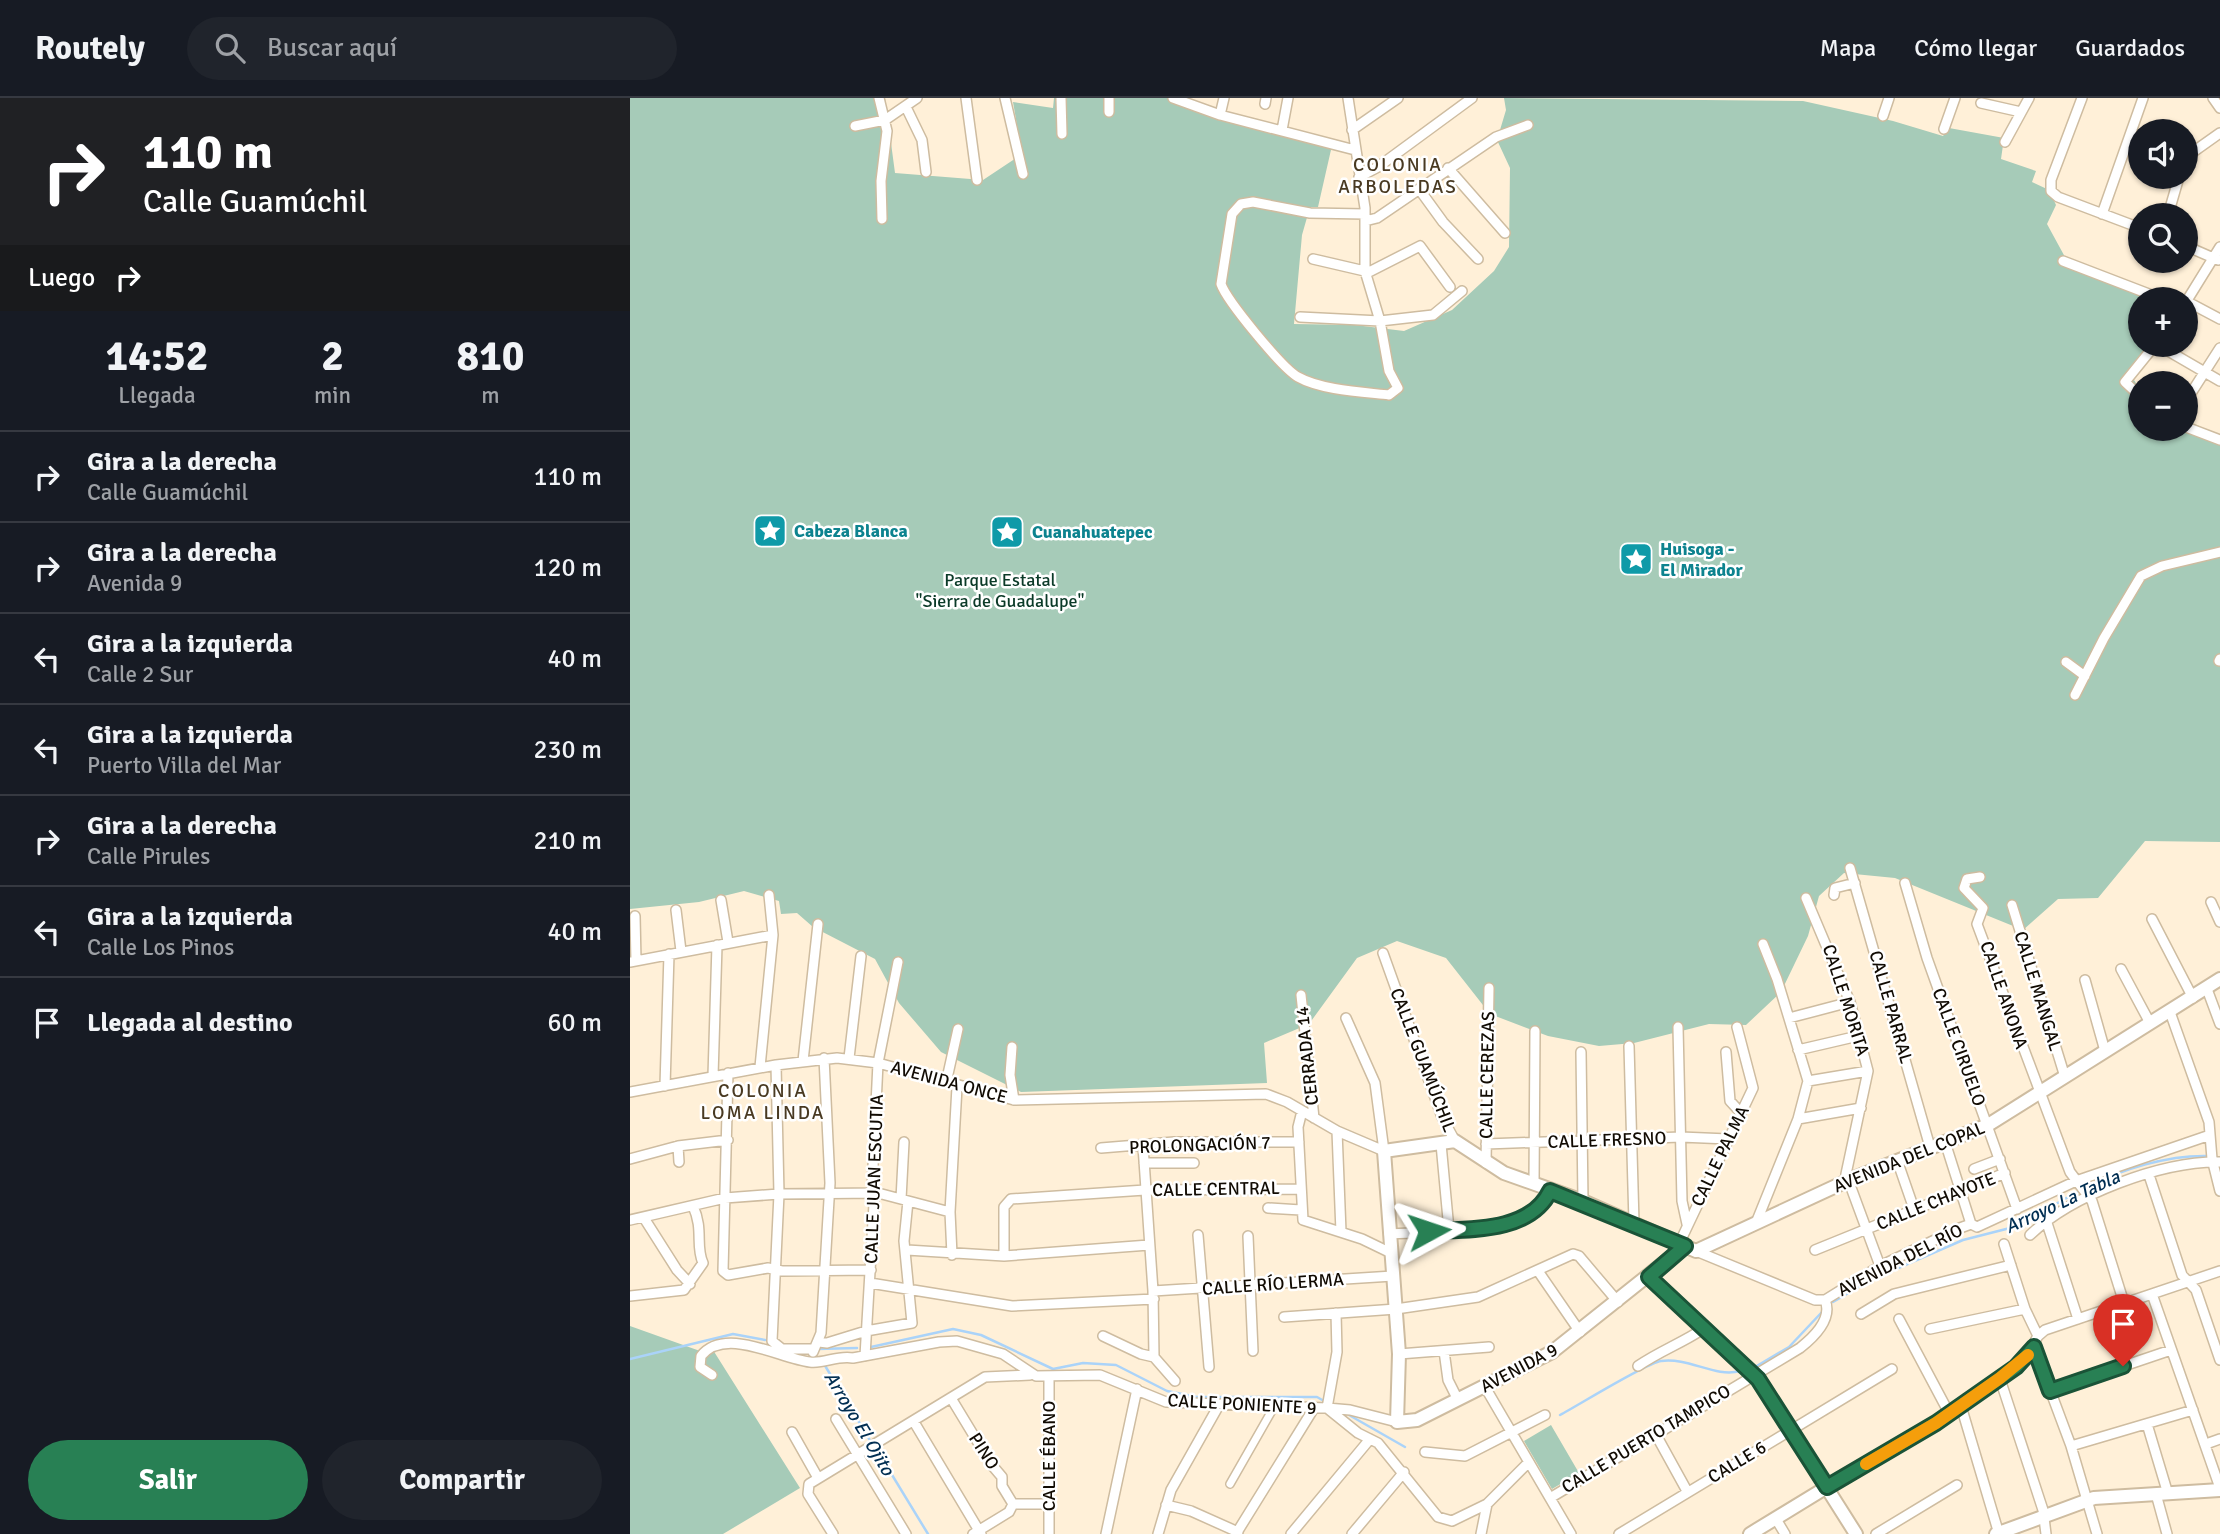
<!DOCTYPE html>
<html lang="es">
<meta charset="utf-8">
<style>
body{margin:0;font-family:Signika,sans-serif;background:#20242c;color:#f1f3f6;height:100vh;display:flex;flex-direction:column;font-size:26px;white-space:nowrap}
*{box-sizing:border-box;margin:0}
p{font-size:23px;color:#9ea1a6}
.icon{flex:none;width:38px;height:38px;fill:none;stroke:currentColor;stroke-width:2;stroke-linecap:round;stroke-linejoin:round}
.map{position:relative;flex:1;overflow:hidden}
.side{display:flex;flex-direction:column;background:#171b24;width:630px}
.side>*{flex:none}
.top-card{background:#202124;color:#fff;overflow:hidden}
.controls{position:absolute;left:1498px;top:21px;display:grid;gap:14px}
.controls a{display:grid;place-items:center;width:70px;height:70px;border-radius:50%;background:#171b24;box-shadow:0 2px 5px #0004;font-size:35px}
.pin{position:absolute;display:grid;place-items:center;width:60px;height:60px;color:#fff;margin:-72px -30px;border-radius:50% 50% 50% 0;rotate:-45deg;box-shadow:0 0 7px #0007}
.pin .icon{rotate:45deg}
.me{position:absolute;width:77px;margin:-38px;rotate:85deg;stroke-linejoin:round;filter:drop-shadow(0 0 5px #0008)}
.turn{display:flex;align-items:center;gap:24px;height:147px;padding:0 28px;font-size:32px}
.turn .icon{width:91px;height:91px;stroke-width:2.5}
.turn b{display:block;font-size:49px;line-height:60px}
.then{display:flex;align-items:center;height:66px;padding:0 28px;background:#0003;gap:14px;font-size:26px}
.eta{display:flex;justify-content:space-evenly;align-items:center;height:119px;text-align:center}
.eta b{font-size:42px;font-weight:700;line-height:49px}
.cta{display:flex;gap:14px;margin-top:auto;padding:14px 28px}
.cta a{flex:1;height:80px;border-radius:42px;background:#288054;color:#fff;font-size:28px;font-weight:700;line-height:80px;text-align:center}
.cta a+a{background:#20242c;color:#f1f3f6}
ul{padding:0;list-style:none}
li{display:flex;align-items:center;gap:21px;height:91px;padding:0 28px;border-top:2px solid #363941}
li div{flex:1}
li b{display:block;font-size:26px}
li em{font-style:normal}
header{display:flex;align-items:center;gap:42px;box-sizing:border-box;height:98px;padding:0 35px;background:#171b24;border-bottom:2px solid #363941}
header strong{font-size:33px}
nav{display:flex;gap:38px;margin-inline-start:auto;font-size:24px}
.search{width:490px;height:63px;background:#20242c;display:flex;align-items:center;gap:18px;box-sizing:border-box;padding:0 24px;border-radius:38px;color:#9ea1a6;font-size:26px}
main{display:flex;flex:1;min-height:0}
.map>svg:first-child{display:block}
.green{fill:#a6cbb8}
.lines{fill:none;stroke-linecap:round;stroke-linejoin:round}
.stream{stroke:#aad3f9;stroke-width:2.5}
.pedestrian-casing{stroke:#cebca0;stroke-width:10}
.minor-casing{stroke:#cebca0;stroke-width:12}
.tertiary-casing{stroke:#cebca0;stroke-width:16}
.pedestrian{stroke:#fff;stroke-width:7}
.minor{stroke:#fff;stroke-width:9}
.tertiary{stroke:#fff;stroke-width:12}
.route-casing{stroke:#1a5337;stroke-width:18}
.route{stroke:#288054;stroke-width:12}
.slow{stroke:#f59e0b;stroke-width:12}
.labels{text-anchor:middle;stroke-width:5;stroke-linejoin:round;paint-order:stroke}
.culture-label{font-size:18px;font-weight:bold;fill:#0d838f;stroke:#fff;text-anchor:start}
.park-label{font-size:18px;fill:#0b3a28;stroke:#fff}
.street-label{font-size:18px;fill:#110b03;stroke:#fff}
.neighbourhood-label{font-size:19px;letter-spacing:2px;fill:#493a22;stroke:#fff}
.water-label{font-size:19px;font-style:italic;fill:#002e52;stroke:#fff}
</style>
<header>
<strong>Routely</strong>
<div class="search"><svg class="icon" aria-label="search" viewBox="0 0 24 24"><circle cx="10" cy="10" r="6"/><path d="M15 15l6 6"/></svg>Buscar aquí</div>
<nav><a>Mapa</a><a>Cómo llegar</a><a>Guardados</a></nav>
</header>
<main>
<section class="side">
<div class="top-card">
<div class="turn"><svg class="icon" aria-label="right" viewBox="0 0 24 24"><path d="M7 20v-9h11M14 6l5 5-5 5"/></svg><div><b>110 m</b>Calle Guamúchil</div></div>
<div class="then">Luego<svg class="icon" aria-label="right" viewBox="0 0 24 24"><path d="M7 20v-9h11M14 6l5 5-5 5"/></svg></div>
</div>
<div class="eta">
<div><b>14:52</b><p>Llegada</p></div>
<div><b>2</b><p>min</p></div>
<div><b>810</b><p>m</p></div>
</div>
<ul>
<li><svg class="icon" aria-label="right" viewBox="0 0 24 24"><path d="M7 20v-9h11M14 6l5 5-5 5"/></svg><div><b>Gira a la derecha</b><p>Calle Guamúchil</p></div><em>110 m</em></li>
<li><svg class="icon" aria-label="right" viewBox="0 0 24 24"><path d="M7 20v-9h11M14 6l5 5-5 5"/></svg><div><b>Gira a la derecha</b><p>Avenida 9</p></div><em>120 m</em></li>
<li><svg class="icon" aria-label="left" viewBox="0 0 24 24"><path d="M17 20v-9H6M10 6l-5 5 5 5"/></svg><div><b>Gira a la izquierda</b><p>Calle 2 Sur</p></div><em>40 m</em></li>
<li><svg class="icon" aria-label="left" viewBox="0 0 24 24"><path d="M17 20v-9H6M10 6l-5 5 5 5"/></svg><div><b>Gira a la izquierda</b><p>Puerto Villa del Mar</p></div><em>230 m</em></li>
<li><svg class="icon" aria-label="right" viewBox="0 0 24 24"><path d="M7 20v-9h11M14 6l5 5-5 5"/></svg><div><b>Gira a la derecha</b><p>Calle Pirules</p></div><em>210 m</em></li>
<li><svg class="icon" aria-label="left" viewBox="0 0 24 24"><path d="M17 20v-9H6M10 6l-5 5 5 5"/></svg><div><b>Gira a la izquierda</b><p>Calle Los Pinos</p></div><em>40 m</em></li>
<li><svg class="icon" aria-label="arrive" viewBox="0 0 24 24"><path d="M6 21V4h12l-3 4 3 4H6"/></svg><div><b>Llegada al destino</b></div><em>60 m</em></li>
</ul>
<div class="cta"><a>Salir</a><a>Compartir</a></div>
</section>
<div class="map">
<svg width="1590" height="1436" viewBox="0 0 1590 1436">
<rect width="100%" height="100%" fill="#fff0d8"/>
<path class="green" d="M 0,0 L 255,0 L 265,75 L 353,82 L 392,56 L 383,4 L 423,10 L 424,0 L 544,0 L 588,15 L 703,43 L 688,109 L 680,109 L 672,137 L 664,226 L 725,227 L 774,233 L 822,212 L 864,173 L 879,149 L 880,70 L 867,42 L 876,12 L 874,0 L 1173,3 L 1263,23 L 1313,38 L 1319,30 L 1374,40 L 1371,61 L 1406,73 L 1402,84 L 1419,92 L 1426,107 L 1417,126 L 1435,159 L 1528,201 L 1510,201 L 1510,247 L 1520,247 L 1501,277 L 1510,292 L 1510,331 L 1556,331 L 1556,322 L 1590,338 L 1590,744 L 1515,743 L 1468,800 L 1428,801 L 1393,832 L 1265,780 L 1214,775 L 1189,798 L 1178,838 L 1151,894 L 1116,927 L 1079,926 L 1004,945 L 969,948 L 918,938 L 860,916 L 816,860 L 767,843 L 727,860 L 679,926 L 634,945 L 637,985 L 391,994 L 311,954 L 269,905 L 245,861 L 183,829 L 167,815 L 151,816 L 149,803 L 114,793 L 69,804 L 0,811 Z
M 0,1228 L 70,1253 L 83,1252 L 170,1390 L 93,1436 L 0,1436 Z
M 921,1327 L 949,1375 L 922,1391 L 894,1343 Z"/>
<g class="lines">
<path class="stream" d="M 1457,1089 C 1493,1071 1537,1057 1578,1058
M 1203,1204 L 1241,1182 L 1333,1142 L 1384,1129 L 1451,1092
M 241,1249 L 323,1231 L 351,1237 L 423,1271 L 453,1265 L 486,1267 L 537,1293 L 567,1299 L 687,1299 L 694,1303
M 187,1251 L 227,1250
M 0,1261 L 103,1236 L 135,1242
M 194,1266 L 241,1344
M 1125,1269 L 1159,1249 L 1192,1214
M 719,1317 L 775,1349
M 930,1317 C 949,1307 1016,1265 1031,1263 C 1059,1259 1085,1280 1110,1273
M 245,1349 L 298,1436"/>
<defs>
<path id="pedestrian" d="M 600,1386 L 644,1309"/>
<path id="minor" d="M 249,0 L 257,33 L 251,83 L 252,121
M 336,0 L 347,82
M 375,0 L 393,76
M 431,0 L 432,36
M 543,0 L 590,17 L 725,52
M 718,0 L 735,110 L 735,173 L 750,223 L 759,273 L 768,290 L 759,297 C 732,294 691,292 668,279 C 652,270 597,203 591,186 L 602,116 L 611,106 L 623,104 L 680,115 L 735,116
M 1452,0 L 1421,82 L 1421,93 L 1428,99 L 1510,130
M 1583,0 L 1590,10
M 1351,5 L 1391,14
M 635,6 L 636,0
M 276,9 L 292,42 L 296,74
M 479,14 L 479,0
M 590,17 L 594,0
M 1253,18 L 1259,0
M 225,28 L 255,22 L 287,0
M 1314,31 L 1325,0
M 652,32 L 658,0
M 722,32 L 768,0
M 1375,44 L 1399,0
M 1556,59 L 1590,35
M 818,70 L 875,135
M 729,79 L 748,69 L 842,0
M 789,91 L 813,124 L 848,161
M 1472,116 L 1513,0
M 1538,117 L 1549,79
M 735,123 L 747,120 L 866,39 L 898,27
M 1556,148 L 1588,162
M 683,161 L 739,174 L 790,148 L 820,189
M 1433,163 L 1532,201
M 1556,203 L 1590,221
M 1556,204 L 1590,149
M 670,219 L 750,223 L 803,217 L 832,193
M 1528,247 L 1590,283
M 1510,298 L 1495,284 L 1525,247
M 1556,303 L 1590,250
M 1556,329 L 1590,342
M 1589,563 L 1590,561
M 1436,564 L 1455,578
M 1445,597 L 1474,540 L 1511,478 L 1532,468 L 1590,454
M 1220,770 L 1300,1049
M 1350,779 L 1337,781 L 1334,790 L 1353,810 L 1347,826 L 1440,1074 L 1462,1103 L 1494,1205
M 1275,785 L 1297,860 L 1387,1111
M 1204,797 L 1205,790 L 1225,785
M 1176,800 L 1220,904 L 1238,973 L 1216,1076 L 1250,1168
M 91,802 L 98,844
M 1581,804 L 1590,824
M 1382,807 L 1435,979
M 46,812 L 51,853
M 5,818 L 6,863
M 1522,821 L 1563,900
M 753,855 L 812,1019 L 825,1043
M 0,864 L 143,837
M 1491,871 L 1520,925
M 1455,882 L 1475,953
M 1577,891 L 1590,926
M 671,897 L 684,1020
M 1540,914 L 1579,1024 L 1582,1061 L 1590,1093
M 1159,920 L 1220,904
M 1048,929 L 1052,1103 L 1057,1126
M 999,948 L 1004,1125
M 382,949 L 380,977 L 384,1002
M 1168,952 L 1228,938
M 951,954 L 953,1103
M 1096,954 L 1100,1003 L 1111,1015
M 219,960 L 231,858
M 173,963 L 188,826
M 146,967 L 149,1096 L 142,1243 L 152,1251 L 184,1251
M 130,969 L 143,837 L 139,797
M 98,975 L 93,1173 L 98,1177 L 138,1170 L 152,1173 L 241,1172
M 83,978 L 87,847
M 1178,983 L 1238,973
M 316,985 L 328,931
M 35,988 L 39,856
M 0,994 L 146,967 L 207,960 L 248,965 L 384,1002 L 636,996 L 657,1004 L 707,1033 L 754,1053 L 745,985 L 716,920
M 672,1013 L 668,1029 L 673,1122 L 732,1141 L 761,1155
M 1168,1021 L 1231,1010
M 707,1033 L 711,1134
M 1315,1044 L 1341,1126
M 811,1046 L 819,1132
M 856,1046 L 1051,1039 L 1098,1041
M 48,1048 L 49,1064
M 513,1048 L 523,1193 L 524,1259
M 471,1050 L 544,1044 L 669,1044
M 0,1061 L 48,1048 L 98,1042
M 1267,1062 L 1284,1111
M 514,1065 L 564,1065
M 856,1065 L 859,890
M 1344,1071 L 1370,1061
M 1519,1077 L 1552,1177 L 1566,1192 L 1590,1262
M 904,1086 L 905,933
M 271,1101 L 274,1044
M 638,1110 L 671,1112
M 14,1120 L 47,1172 L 60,1186
M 0,1122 L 95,1100 L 149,1096 L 248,1095 L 320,1114
M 1416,1122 L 1448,1221
M 1126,1125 L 1168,1021 L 1178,983 L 1147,881 L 1133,846
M 759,1136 C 804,1133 898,1139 920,1093
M 568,1137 L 579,1269
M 1400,1137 C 1442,1097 1531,1063 1590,1064
M 618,1138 L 623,1253
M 1049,1146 L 1123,990 L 1107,929
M 1374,1146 L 1395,1211 L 1408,1238
M 277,1152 L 374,1158 L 519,1147
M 1185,1152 L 1375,1075
M 1066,1153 L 1185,1202 L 1195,1202
M 322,1157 L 320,1114 L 327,989
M 374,1158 L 374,1109 L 381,1101 L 515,1092 L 669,1091
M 908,1173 L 950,1234
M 240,1185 L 382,1208 L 524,1201
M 523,1193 L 763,1178
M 1522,1196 L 1590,1390
M 0,1198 L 54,1192 L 73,1165 C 65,1148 74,1132 63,1108
M 1195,1202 L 1250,1168 L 1330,1130 L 1341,1126 L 1347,1129 L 1446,1083 L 1580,1037
M 706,1215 L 707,1254 L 697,1310 L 720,1312 L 767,1324
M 1231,1216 L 1264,1196 L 1381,1167
M 654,1219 L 766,1211 L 848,1199 L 943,1156 L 949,1158 L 988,1204
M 1269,1221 L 1319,1315
M 1300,1231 L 1395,1211
M 473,1238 L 511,1256 L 524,1259 L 545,1283
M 1408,1238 L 1415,1232 L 1590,1173
M 189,1244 L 197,1245 L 236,1233 L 282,1225 L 274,1143 L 278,1103
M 1404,1249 L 1441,1348 L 1467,1436
M 814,1253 L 818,1282 L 828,1302
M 183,1254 L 191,1235 L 200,1085 L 194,960
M 769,1256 L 859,1249
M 235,1258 L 244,1106 L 242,1089 L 248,965 L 268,864
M 1008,1268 C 1030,1253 1052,1245 1073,1231
M 82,1277 L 70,1269 L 71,1258 C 95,1228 149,1260 180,1264 C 194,1266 207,1257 223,1260 L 309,1244 L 327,1243 L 373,1256 L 406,1278 L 470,1277 L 536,1304 L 697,1310 L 728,1335 L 748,1345 L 808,1419 L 822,1423 L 857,1406
M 419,1280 L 419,1436
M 1370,1281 L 1413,1412 L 1416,1436
M 855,1289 L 941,1436
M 1420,1293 L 1541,1252
M 321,1300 L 361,1366 L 372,1379 L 372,1388 L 383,1406
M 1331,1308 L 1369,1436
M 206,1321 L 276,1436
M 284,1324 L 351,1436
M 1517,1326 L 1538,1396
M 162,1334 L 188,1380
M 1025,1335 L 1057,1393
M 1576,1346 L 1590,1341
M 1441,1348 L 1563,1312
M 795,1354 L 835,1358 L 915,1317
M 1197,1389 C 1250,1358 1383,1290 1408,1238
M 1526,1396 L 1537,1436
M 920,1400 L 1170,1250 C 1184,1239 1203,1221 1195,1202
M 536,1407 L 561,1413 L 608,1434
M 1146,1421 L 1155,1436
M 203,1436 L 178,1396 L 179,1386 L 355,1279 L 400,1277
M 343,1436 L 379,1414 L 383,1406 L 419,1406
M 476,1436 L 507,1291
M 528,1436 L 541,1392 L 589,1307
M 606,1436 L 684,1310
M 661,1436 L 740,1341
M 722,1436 L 774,1374
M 851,1436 L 857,1406 L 899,1364
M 989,1436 L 1262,1271
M 1246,1436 L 1327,1387"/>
<path id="tertiary" d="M 1055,1148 L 922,1254 L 787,1322 L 767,1324 L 769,1256 L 754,1053 L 825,1043 L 874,1075 L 953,1103 L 1066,1153 L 1219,1082 L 1358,1027 L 1590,881
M 1019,1179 L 1128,1281 L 1226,1436
M 1120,1436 L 1197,1389
M 1366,1436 L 1464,1400 L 1590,1392"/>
</defs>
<use href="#pedestrian" class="pedestrian-casing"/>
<use href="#minor" class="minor-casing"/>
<use href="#tertiary" class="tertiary-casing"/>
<use href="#pedestrian" class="pedestrian"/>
<use href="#minor" class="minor"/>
<use href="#tertiary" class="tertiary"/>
</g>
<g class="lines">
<defs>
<path id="route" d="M 799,1133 C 838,1131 900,1135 920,1093 L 1055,1148 L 1019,1179 L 1128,1281 L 1197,1389 L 1306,1325 L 1386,1269 L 1404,1249 L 1420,1293 L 1493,1268"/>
</defs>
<use href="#route" class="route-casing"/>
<use href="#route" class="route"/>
<path class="slow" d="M 1236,1366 L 1306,1325 L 1370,1280 L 1398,1257"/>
</g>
<defs>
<symbol id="sight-square" viewBox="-11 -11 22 22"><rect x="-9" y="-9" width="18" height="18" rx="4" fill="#0f9aa8" stroke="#fff"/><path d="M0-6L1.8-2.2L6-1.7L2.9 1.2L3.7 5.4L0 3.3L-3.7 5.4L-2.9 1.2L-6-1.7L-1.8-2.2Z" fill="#fff"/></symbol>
</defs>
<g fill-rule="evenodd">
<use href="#sight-square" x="121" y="414" width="38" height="38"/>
<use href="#sight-square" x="358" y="415" width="38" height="38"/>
<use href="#sight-square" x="987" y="442" width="38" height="38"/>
</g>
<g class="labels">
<g class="culture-label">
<text x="164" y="439">Cabeza Blanca</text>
<text x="402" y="440">Cuanahuatepec</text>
<text x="1030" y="457">Huisoga -<tspan x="1030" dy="21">El Mirador</tspan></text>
</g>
<g class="park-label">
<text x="370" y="488">Parque Estatal<tspan x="370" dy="21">"Sierra de Guadalupe"</tspan></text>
</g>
<g class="street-label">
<text transform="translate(1408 893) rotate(73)" y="6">CALLE MANGAL</text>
<text transform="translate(1374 897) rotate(71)" y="6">CALLE ANONA</text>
<text transform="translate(1216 902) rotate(72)" y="6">CALLE MORITA</text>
<text transform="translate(1261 909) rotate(74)" y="6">CALLE PARRAL</text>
<text transform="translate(1329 949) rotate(70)" y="6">CALLE CIRUELO</text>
<text transform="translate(677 958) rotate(-96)" y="6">CERRADA 14</text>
<text transform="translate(793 962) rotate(69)" y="6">CALLE GUAMÚCHIL</text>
<text transform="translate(857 977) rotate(-89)" y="6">CALLE CEREZAS</text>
<text transform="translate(319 984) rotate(15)" y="6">AVENIDA ONCE</text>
<text transform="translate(977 1042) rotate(-2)" y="6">CALLE FRESNO</text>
<text transform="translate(570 1047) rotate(-2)" y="6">PROLONGACIÓN 7</text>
<text transform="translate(1090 1058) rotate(-64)" y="6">CALLE PALMA</text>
<text transform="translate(1279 1059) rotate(-22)" y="6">AVENIDA DEL COPAL</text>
<text transform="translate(244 1081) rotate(-88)" y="6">CALLE JUAN ESCUTIA</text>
<text transform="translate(586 1091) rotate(-1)" y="6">CALLE CENTRAL</text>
<text transform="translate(1306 1103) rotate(-22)" y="6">CALLE CHAYOTE</text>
<text transform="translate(1270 1162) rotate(-27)" y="6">AVENIDA DEL RÍO</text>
<text transform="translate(643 1186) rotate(-4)" y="6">CALLE RÍO LERMA</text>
<text transform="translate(889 1270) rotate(-28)" y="6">AVENIDA 9</text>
<text transform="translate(612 1306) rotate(3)" y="6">CALLE PONIENTE 9</text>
<text transform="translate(1016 1341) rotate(-31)" y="6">CALLE PUERTO TAMPICO</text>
<text transform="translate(354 1353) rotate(57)" y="6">PINO</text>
<text transform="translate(419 1358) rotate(-90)" y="6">CALLE ÉBANO</text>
<text transform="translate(1107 1364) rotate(-31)" y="6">CALLE 6</text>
</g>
<g class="neighbourhood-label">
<text x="768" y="73">COLONIA<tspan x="768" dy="22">ARBOLEDAS</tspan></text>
<text x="133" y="999">COLONIA<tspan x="133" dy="22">LOMA LINDA</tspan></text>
</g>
<g class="water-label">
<text transform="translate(1432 1103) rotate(-25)" y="7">Arroyo La Tabla</text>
<text transform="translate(230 1325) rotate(59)" y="7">Arroyo El Ojito</text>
</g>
</g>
</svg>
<div class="controls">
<a><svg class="icon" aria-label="sound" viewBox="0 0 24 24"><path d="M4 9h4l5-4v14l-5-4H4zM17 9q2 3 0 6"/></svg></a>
<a><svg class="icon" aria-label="search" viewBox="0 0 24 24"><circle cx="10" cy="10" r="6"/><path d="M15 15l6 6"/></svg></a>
<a>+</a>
<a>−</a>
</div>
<div class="pin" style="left:1493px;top:1268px;background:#d93025"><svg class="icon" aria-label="arrive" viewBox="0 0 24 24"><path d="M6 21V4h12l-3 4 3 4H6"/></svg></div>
<svg class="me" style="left:799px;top:1133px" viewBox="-20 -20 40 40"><path d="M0-17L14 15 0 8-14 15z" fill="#288054" stroke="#fff" stroke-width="4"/></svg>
</div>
</main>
